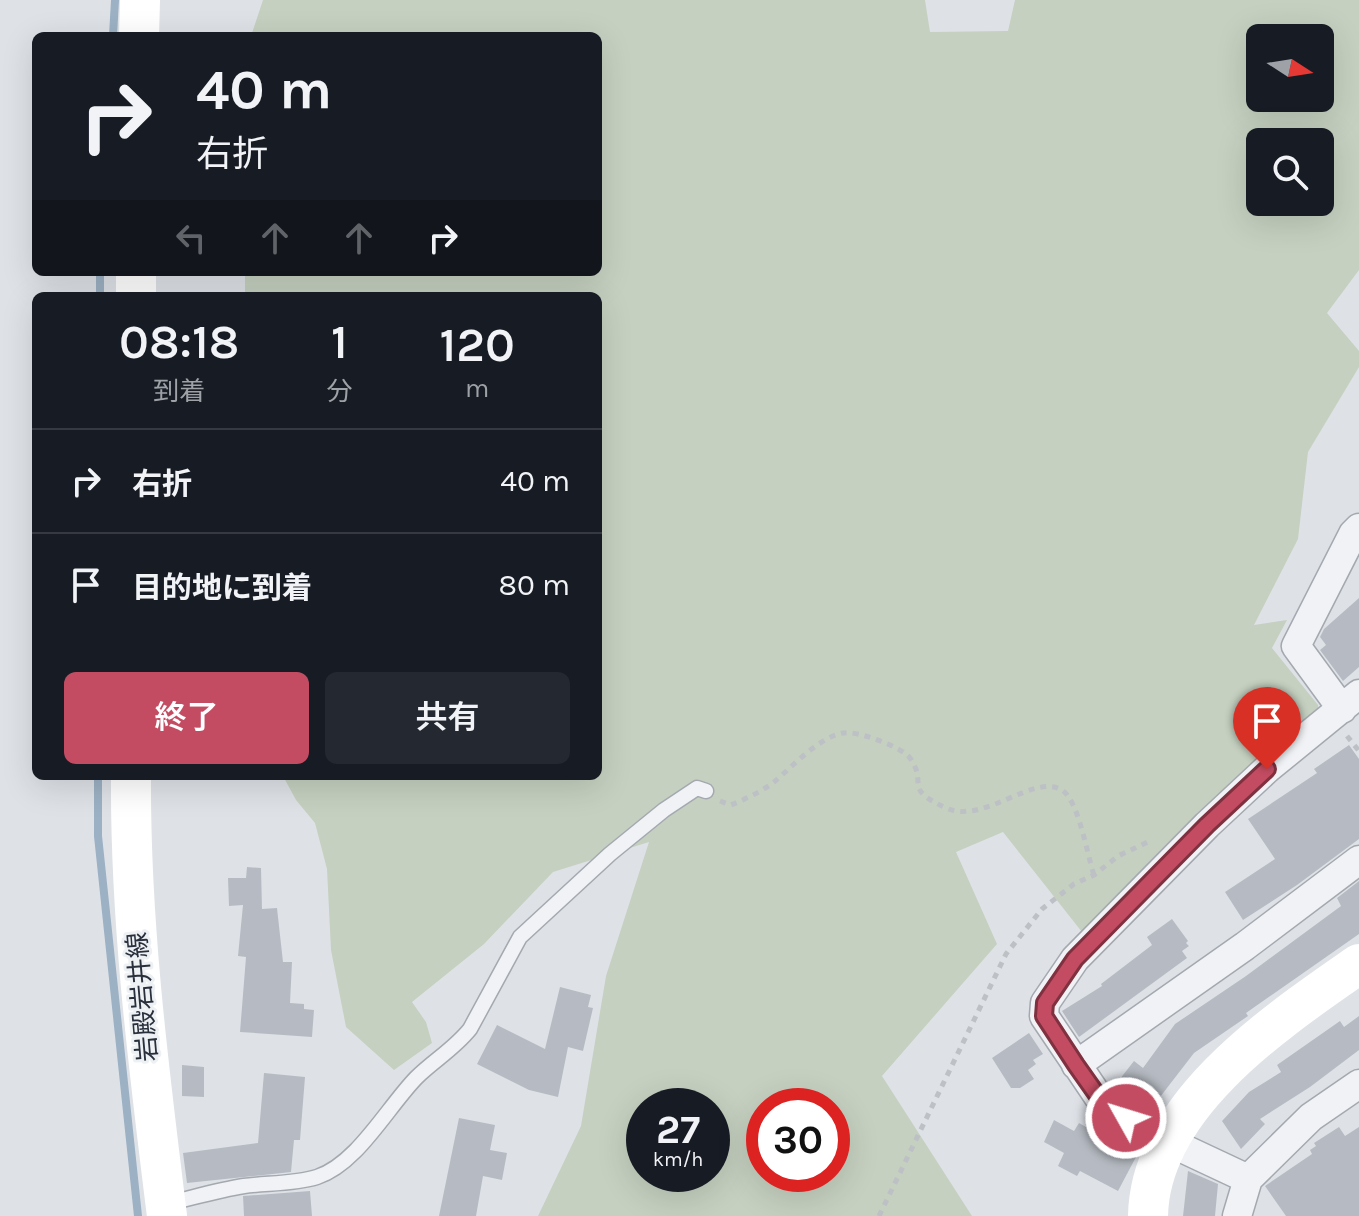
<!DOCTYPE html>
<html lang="ja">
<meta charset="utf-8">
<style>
body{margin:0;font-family:Karla,"Noto Sans JP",sans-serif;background:#242831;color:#f1f3f6;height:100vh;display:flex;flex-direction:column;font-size:30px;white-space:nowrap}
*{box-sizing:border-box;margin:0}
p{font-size:26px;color:#9ea1a6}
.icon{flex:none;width:44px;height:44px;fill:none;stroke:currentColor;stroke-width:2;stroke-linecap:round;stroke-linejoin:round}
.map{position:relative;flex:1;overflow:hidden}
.details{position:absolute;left:32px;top:292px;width:570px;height:488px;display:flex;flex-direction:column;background:#171b24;border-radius:12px;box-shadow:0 8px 32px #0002}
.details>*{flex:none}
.banner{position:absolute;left:32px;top:32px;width:570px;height:244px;border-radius:12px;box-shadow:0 8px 32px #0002;background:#171b24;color:#f1f3f6;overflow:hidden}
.needle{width:52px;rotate:102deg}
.controls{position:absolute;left:1246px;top:24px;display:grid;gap:16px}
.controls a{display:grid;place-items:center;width:88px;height:88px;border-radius:12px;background:#171b24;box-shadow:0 8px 32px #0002;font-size:40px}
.speed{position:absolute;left:626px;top:1088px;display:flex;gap:16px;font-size:40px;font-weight:700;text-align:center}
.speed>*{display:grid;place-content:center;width:104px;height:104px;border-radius:50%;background:#171b24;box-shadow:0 8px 32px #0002;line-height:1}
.speed small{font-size:20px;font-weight:400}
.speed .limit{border:12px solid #d22;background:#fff;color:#111}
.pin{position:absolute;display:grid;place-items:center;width:68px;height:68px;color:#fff;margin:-82px -34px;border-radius:50% 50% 50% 0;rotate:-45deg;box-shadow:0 0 8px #0007}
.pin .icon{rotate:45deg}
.me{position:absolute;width:88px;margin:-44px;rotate:309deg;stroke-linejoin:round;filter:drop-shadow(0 0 6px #0008)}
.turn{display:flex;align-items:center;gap:28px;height:168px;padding:0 32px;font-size:36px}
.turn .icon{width:104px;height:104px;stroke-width:2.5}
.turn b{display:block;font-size:56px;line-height:68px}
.lanes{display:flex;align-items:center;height:76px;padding:0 32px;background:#0003;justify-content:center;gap:40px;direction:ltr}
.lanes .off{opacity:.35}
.eta{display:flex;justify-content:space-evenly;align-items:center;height:136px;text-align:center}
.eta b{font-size:48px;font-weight:600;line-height:56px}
.primary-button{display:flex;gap:16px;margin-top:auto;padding:16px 32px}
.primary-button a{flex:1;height:92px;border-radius:12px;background:#c34c62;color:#fff;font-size:32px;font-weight:600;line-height:92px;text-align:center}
.primary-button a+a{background:#242831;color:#f1f3f6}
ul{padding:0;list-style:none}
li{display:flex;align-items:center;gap:24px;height:104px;padding:0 32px;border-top:2px solid #363941}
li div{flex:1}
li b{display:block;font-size:30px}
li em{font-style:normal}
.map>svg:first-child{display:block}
.green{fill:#c5d0c0;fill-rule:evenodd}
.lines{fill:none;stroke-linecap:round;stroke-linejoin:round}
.stream{stroke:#9cb1c4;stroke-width:8}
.building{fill:#b6bbc3}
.lane-casing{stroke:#a4a9b0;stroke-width:17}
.street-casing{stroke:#a4a9b0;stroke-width:31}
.path{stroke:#bdc0c5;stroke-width:5;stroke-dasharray:6 6;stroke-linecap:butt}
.lane{stroke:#f1f2f5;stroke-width:14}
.street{stroke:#f1f2f5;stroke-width:28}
.secondary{stroke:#fff;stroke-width:40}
.route-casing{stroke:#7f3140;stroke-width:20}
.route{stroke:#c34c62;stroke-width:14}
.labels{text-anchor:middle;stroke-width:6;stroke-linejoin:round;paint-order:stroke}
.street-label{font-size:26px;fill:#29303c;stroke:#eef1f4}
</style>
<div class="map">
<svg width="1359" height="1216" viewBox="0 0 1359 1216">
<rect width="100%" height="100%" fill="#dee2e7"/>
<path class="green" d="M 263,0 L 925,0 L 930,32 L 1008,31 L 1015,0 L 1359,0 L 1359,270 L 1327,313 L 1359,351 L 1359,367 L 1308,452 L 1298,539 L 1254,625 L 1287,620 L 1272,648 L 1318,705 L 1319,718 L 1170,844 L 1082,932 L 1003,832 L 956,852 L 997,944 L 882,1076 L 972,1216 L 538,1216 L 581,1126 L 606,976 L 649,842 L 553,872 L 484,944 L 412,1002 L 426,1022 L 432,1043 L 394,1070 L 346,1027 L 331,950 L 327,869 L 315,823 L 296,800 L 283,776 L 598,776 L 598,296 L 245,296 L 245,272 L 598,272 L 598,36 L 251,36 ZM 1260,38 L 1320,38 L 1320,98 L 1260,98 ZM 1260,142 L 1320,142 L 1320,202 L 1260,202 ZM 644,1106 L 712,1106 L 712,1174 L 644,1174 ZM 764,1106 L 832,1106 L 832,1174 L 764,1174 Z"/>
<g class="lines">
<path class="stream" d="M 113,36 L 115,0
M 100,296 L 100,272
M 98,776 L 98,836 L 138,1216"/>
</g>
<path class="building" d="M 1359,598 L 1359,667 L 1343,681 L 1320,650 L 1326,645 L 1320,637 L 1324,629 Z
M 1349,745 L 1359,759 L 1359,839 L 1297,885 L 1243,920 L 1225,892 L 1275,859 L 1248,819 L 1317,773 L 1314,769 Z
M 247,867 L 261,868 L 262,909 L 277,908 L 283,962 L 292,962 L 290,1003 L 304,1004 L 304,1009 L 314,1010 L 312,1037 L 240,1032 L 246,957 L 238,956 L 243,905 L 229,906 L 228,878 L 246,878 Z
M 1359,881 L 1359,934 L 1246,1013 L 1248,1016 L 1194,1053 L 1150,1110 L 1116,1084 L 1134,1061 L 1143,1068 L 1175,1024 L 1246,976 L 1341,906 L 1337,898 Z
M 1172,919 L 1188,941 L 1186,943 L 1189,946 L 1182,951 L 1187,958 L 1079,1037 L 1062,1011 L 1102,986 L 1101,984 L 1152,945 L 1147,937 Z
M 560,987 L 591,995 L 588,1007 L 593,1008 L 583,1051 L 568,1047 L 558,1097 L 529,1090 L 477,1064 L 497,1025 L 545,1049 Z
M 1359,1016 L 1359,1050 L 1310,1087 L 1260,1119 L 1265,1124 L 1241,1149 L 1222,1121 L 1249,1092 L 1281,1072 L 1277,1065 L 1340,1021 L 1344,1027 Z
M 1029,1033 L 1043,1054 L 1033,1060 L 1036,1064 L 1028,1070 L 1034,1079 L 1020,1088 L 1011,1088 L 992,1058 Z
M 182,1065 L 204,1067 L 204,1097 L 182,1096 Z
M 264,1073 L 305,1077 L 300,1140 L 294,1140 L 291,1172 L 187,1183 L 183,1153 L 258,1143 Z
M 459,1118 L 495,1125 L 490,1150 L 507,1153 L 502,1180 L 483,1176 L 476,1216 L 439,1216 Z
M 1054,1120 L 1074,1131 L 1079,1123 L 1093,1131 L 1103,1147 L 1112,1141 L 1137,1155 L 1118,1191 L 1080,1171 L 1077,1176 L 1058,1166 L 1064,1153 L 1044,1142 Z
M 1339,1127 L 1345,1136 L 1359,1127 L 1359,1216 L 1286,1216 L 1265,1186 L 1312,1154 L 1310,1150 L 1316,1146 L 1314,1143 Z
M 1188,1171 L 1218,1184 L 1215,1216 L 1183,1216 Z
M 310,1191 L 312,1216 L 244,1216 L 243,1196 Z"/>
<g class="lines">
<defs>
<path id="lane" d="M 166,1204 C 192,1198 218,1190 244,1186 C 267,1183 295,1184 317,1177 C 357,1164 387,1108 416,1078 C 433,1061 454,1049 470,1029 L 520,937 L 610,854 L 664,810 L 697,788 L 706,791"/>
<path id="street" d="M 1342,709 L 1296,646 L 1353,534 L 1359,528
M 1076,1065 L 1245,946 L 1359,860
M 1248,1179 L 1167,1141 L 1100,1099 L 1044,1016 L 1045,1003 L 1075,959 L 1207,825 L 1267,769 L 1359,694
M 1237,1216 L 1248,1179 L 1311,1117 L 1359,1084"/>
</defs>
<use href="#lane" class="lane-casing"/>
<use href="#street" class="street-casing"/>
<path class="path" d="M 1347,736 L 1359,751
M 720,801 L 731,805 C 745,799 761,792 774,782 C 792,767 819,737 843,733 C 856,730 902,747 910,758 C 929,785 901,787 946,808 C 984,825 1033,773 1062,790 C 1079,801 1087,855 1094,875
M 879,1216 L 1006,954 L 1042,909 L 1074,884 L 1094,875 L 1118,856 L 1152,840"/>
<use href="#lane" class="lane"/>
<use href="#street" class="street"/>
<path class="secondary" d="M 139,36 L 140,0
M 136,296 L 136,272
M 131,776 C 130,924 149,1070 167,1216
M 1148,1216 C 1150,1105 1277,1021 1359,964"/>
</g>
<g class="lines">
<defs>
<path id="route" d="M 1126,1118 L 1100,1099 L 1076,1065 L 1044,1016 L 1045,1003 L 1075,959 L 1207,825 L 1267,769"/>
</defs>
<use href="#route" class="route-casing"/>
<use href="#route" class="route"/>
</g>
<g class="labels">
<g class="street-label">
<text transform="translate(142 997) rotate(-95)" y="9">岩殿岩井線</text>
</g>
</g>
</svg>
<div class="controls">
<a><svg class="needle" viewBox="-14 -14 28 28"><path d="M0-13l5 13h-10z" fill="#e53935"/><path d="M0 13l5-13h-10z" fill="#9ea1a6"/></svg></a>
<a><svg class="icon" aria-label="search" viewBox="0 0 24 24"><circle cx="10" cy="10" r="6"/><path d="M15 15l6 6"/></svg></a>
</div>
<div class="speed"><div>27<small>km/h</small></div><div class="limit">30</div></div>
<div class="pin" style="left:1267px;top:769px;background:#d93025"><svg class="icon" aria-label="arrive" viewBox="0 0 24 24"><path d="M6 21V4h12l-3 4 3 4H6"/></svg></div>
<svg class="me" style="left:1126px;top:1118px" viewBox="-20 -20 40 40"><circle r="17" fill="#c34c62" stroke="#fff" stroke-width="3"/><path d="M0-11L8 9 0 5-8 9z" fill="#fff"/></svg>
<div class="banner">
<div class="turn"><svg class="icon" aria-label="right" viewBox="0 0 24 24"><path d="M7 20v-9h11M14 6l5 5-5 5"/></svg><div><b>40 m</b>右折</div></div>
<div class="lanes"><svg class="icon off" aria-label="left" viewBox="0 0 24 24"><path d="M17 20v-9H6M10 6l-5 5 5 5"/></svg><svg class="icon off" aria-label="ahead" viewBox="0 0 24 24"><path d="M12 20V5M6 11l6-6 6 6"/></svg><svg class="icon off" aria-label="ahead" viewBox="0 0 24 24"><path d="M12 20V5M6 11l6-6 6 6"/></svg><svg class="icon" aria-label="right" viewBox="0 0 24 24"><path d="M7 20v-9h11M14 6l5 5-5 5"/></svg></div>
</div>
<section class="details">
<div class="eta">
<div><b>08:18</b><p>到着</p></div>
<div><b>1</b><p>分</p></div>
<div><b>120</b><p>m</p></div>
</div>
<ul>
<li><svg class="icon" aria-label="right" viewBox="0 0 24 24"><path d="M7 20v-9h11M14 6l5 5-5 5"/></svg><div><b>右折</b></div><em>40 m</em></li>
<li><svg class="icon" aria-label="arrive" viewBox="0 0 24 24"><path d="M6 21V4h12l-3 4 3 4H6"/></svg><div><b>目的地に到着</b></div><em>80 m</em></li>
</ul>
<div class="primary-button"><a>終了</a><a>共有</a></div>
</section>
</div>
